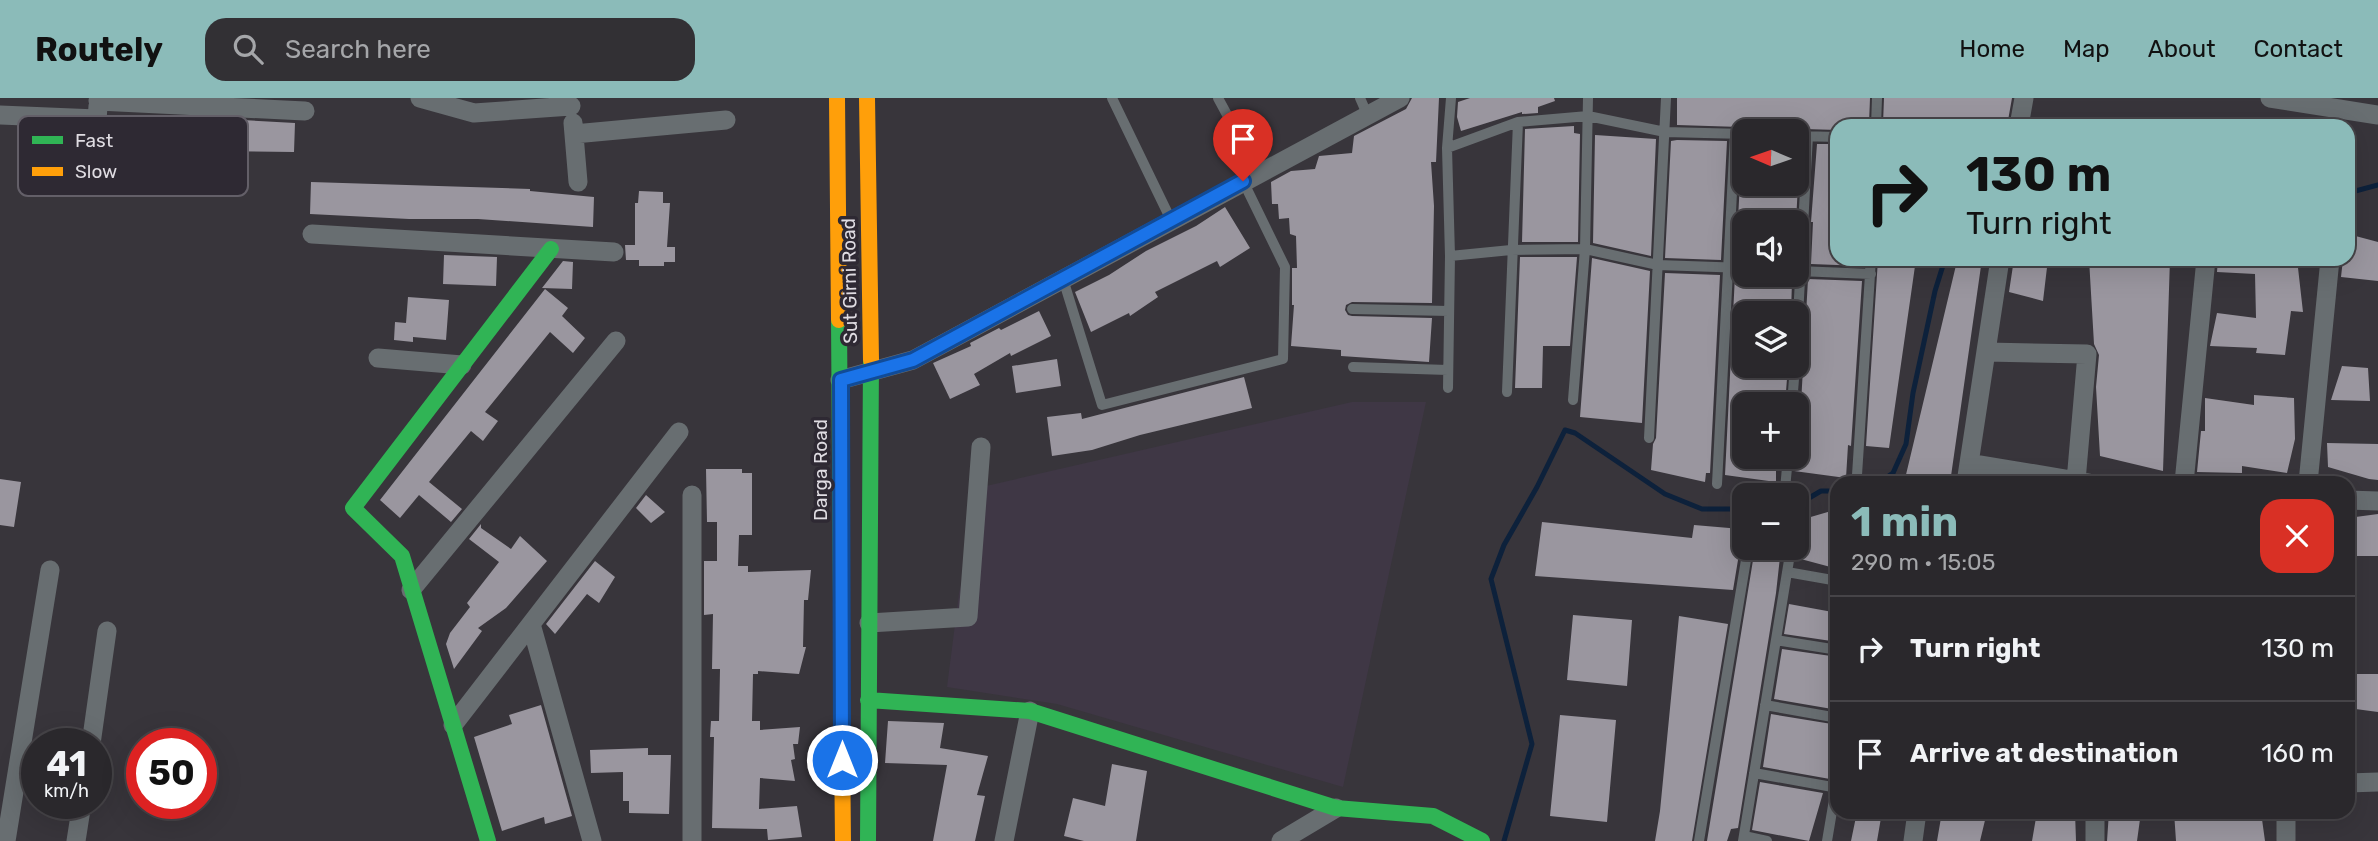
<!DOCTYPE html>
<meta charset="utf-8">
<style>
body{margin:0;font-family:Rubik,sans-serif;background:#323034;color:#f1f3f6;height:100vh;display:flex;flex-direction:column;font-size:26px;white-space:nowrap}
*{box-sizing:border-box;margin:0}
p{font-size:23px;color:#a5a6a9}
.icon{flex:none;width:38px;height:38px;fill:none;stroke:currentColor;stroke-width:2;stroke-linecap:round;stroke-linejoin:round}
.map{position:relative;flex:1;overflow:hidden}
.side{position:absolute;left:1830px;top:378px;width:525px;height:343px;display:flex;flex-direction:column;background:#2a282c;border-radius:21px;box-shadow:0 7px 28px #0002,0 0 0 2px #464448}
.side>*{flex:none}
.banner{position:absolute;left:1830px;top:21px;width:525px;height:147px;border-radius:21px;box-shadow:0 7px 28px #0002,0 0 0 2px #464448;background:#8bbbb9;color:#111;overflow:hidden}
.needle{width:46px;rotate:272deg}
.fabs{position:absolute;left:1732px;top:21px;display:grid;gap:14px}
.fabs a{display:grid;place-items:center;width:77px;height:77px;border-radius:14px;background:#2a282c;box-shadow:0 7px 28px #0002,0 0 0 2px #464448;font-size:35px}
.speed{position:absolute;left:21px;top:630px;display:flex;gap:14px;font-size:35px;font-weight:700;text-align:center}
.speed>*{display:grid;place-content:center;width:91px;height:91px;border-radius:50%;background:#2a282c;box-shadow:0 7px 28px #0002,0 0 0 2px #464448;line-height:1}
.speed small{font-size:18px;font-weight:400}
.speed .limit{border:10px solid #d22;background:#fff;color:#111}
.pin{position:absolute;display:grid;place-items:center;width:60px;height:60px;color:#fff;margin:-72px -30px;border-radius:50% 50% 50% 0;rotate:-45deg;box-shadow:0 0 7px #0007}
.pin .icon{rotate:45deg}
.me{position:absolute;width:77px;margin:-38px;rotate:0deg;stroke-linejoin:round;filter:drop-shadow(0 0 5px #0008)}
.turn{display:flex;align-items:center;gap:24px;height:147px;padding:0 21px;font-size:32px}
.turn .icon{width:91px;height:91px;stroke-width:2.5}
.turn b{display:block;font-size:49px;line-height:60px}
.round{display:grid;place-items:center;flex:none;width:74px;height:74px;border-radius:21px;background:#323034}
.head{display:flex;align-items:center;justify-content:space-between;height:119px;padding:0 21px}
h1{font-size:42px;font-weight:700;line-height:52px;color:#8bbbb9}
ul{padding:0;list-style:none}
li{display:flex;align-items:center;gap:21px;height:105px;padding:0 21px;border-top:2px solid #464448}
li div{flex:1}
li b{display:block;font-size:26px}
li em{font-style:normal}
header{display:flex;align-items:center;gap:42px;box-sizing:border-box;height:98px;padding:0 35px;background:#8bbbb9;color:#111}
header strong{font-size:33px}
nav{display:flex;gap:38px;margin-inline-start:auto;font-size:24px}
.search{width:490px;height:63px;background:#323034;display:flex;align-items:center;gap:18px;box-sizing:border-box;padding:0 24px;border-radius:21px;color:#a5a6a9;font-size:26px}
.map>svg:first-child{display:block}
.built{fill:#3f3745}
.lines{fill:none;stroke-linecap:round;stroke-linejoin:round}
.stream{stroke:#0d213b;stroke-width:5}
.building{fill:#9a969f}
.lane{stroke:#686e71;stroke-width:10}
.street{stroke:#686e71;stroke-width:19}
.fast{stroke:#30b455;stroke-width:16}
.slow{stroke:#ff9f0a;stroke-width:16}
.route-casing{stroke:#114b97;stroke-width:18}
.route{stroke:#1a73e8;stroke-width:12}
.labels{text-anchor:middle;stroke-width:7;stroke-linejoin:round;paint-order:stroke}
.street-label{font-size:19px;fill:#dfdce2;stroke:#2e2933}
.key{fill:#2e2933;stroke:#635f68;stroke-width:2}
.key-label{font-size:19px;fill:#dfdce2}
</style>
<header>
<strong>Routely</strong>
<div class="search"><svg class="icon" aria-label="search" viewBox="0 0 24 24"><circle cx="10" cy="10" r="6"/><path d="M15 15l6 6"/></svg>Search here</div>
<nav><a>Home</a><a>Map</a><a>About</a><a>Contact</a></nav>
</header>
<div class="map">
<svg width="2378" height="743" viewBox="0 0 2378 743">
<rect width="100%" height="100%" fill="#38353b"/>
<path class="built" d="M 1352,304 L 1426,304 L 1343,689 L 1057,606 L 947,589 L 959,495 L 986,388 Z"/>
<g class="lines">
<path class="stream" d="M 2348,95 L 2378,87
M 1878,385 L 1893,375 L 1906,346 L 1913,295 L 1935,193 L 1945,161
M 1797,407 L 1821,393 L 1838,393
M 1504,743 L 1532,646 L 1491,481 L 1504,447 L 1537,389 L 1565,332 L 1575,335 L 1665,396 L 1702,411 L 1745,411"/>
</g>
<path class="building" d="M 1412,0 L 1439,0 L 1436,64 L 1431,64 L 1434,108 L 1432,205 L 1352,204 L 1346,207 L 1345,212 L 1348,217 L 1352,218 L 1432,220 L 1429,264 L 1341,258 L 1341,252 L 1291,248 L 1294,207 L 1292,207 L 1292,170 L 1297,170 L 1296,138 L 1290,136 L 1289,120 L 1279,121 L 1278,106 L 1272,106 L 1271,84 L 1291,73 L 1315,71 L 1319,58 L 1352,55 L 1354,38 L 1406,11 Z
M 1470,0 L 1554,0 L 1555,3 L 1538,9 L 1538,15 L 1522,16 L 1522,14 L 1461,33 L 1457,19 L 1458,4 Z
M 1677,0 L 1870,0 L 1869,26 L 1866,26 L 1866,28 L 1838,28 L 1838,32 L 1677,27 Z
M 1884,0 L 2012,0 L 2007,28 L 1883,26 Z
M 124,17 L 168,19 L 166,57 L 122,55 Z
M 205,20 L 295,25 L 294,54 L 200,53 L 200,47 L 194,46 L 195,25 L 204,26 Z
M 1574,28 L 1574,35 L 1580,36 L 1578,144 L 1522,144 L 1525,31 Z
M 1595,37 L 1656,41 L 1651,158 L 1593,145 Z
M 1677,42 L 1727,43 L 1721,162 L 1665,160 L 1671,43 Z
M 1742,43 L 1745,43 L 1745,86 L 1798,86 L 1796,124 L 1745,124 L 1745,163 L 1736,162 Z
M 1817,46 L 1838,46 L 1838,161 L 1864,161 L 1863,168 L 1811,166 L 1813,124 L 1811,124 Z
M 311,84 L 530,91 L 530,93 L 594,99 L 593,129 L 478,121 L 409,121 L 310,116 Z
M 639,93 L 663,94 L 663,105 L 670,105 L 667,149 L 675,149 L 675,164 L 664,164 L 664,168 L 639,168 L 639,162 L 626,162 L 625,147 L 635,147 L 635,105 L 638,105 Z
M 1225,109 L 1250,150 L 1220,169 L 1217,163 L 1155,194 L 1158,199 L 1130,218 L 1129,215 L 1091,234 L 1075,194 L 1109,177 L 1146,153 L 1196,128 Z
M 2348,136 L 2378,144 L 2378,183 L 2341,179 L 2343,161 L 2348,161 Z
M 444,157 L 497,159 L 496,188 L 443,186 Z
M 1520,159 L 1577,159 L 1570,248 L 1543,248 L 1542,290 L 1515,290 Z
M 1592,160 L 1650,173 L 1642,325 L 1580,319 Z
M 1878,161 L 1916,161 L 1889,350 L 1866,348 Z
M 1968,161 L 1982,161 L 1950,385 L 1904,385 L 1957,163 Z
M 2014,161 L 2048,161 L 2043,203 L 2009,194 Z
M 2089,161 L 2170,161 L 2163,373 L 2100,358 L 2096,289 L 2099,257 L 2094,246 Z
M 2218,161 L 2297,161 L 2303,214 L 2291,213 L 2285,257 L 2256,255 L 2257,250 L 2210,248 L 2217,215 L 2256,220 L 2255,176 L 2217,174 Z
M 563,163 L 573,164 L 572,191 L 542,190 Z
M 1665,175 L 1720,177 L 1710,375 L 1706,375 L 1705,384 L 1651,372 L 1653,346 L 1656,340 Z
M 1735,177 L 1745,177 L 1745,181 L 1792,183 L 1791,215 L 1745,215 L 1745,268 L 1788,268 L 1785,306 L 1745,306 L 1745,359 L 1781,359 L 1779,371 L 1776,371 L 1776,384 L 1725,377 Z
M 1808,181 L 1862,183 L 1851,348 L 1848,347 L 1846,380 L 1794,373 L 1795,359 L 1798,359 Z
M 545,191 L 568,210 L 562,218 L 585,240 L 573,255 L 550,234 L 485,314 L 498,323 L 483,343 L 471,333 L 429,384 L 462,411 L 451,424 L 419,397 L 400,420 L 380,402 Z
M 408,199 L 449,202 L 446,242 L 413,239 L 413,244 L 394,242 L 395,224 L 406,225 Z
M 1039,213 L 1051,238 L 1011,258 L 1010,255 L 974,276 L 980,287 L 950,301 L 933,265 L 971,248 L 970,245 L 999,230 L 1001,232 Z
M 1057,261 L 1061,288 L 1016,295 L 1012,268 Z
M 2342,268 L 2368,270 L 2370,303 L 2331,302 Z
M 1244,279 L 1252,310 L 1140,337 L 1092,352 L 1052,358 L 1047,319 L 1081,315 L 1082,321 Z
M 2254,297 L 2294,300 L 2295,341 L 2287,375 L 2242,368 L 2242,375 L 2197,374 L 2201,333 L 2205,333 L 2205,300 L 2254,307 Z
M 2327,345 L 2378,346 L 2378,382 L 2369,381 L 2328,369 Z
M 706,371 L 742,371 L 742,375 L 752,375 L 752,437 L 739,437 L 738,468 L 748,468 L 748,474 L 811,472 L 808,502 L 804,502 L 803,549 L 806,549 L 799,576 L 758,573 L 758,576 L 753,576 L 752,623 L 760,623 L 760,632 L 800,629 L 798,646 L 793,646 L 795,661 L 791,662 L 795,683 L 760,680 L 759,711 L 797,708 L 802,739 L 768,742 L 767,731 L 712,730 L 714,639 L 710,639 L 711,623 L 719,623 L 720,571 L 712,571 L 713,516 L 704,517 L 704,463 L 717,463 L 717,424 L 707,424 Z
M 0,381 L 21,384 L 14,429 L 0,427 Z
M 646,397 L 665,414 L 651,425 L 636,410 Z
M 1838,411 L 1838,471 L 1797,460 L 1797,423 Z
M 2378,416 L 2378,458 L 2348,458 L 2348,420 Z
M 1542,424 L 1692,440 L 1694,427 L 1741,431 L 1738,450 L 1740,450 L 1733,492 L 1535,478 Z
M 481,426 L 481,430 L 511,451 L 520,438 L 547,463 L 506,510 L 478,530 L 482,533 L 454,571 L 446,546 L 450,535 L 470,509 L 467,505 L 499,464 L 469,441 Z
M 1755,450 L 1781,450 L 1776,495 L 1738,730 L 1731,731 L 1727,743 L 1707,743 Z
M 595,463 L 615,479 L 599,505 L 587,496 L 555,536 L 546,526 Z
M 1789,506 L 1838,515 L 1838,544 L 1784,536 Z
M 1573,517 L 1632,522 L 1627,588 L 1567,582 Z
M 1679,518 L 1728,526 L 1692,743 L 1655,743 L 1660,713 Z
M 1782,551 L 1838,559 L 1838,612 L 1774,601 Z
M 2354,576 L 2378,576 L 2378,614 L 2348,610 Z
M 541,607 L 572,718 L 545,726 L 544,719 L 502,733 L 474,639 L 512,626 L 509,617 Z
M 1771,616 L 1838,627 L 1838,671 L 1832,674 L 1830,681 L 1763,669 Z
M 1560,617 L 1616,622 L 1607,724 L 1550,718 Z
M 888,623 L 944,625 L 940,650 L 988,658 L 977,697 L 985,698 L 975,743 L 933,743 L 947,667 L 885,665 Z
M 648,650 L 648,657 L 671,657 L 669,716 L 629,715 L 629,703 L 623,703 L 623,674 L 591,675 L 590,652 Z
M 1112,666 L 1147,673 L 1136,743 L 1084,743 L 1064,738 L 1073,700 L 1105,708 Z
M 1760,684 L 1823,695 L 1809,743 L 1752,732 Z
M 1857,714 L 1882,714 L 1877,743 L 1851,743 Z
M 1942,714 L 1987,714 L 1980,743 L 1937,743 Z
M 2037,714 L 2075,714 L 2076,743 L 2032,743 Z
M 2109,714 L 2141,714 L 2137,743 L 2107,743 Z
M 2174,714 L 2261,714 L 2265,743 L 2176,743 Z"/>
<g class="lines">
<path class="lane" d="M 1112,0 L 1171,122
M 1218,0 L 1258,74
M 1360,0 L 1367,16
M 1876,28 L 1877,0
M 1797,38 L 1838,39
M 1447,50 L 1518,24 L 1588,18 L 1665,34 L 1745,36
M 1450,158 L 1511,152 L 1585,151 L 1658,167 L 1745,170
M 1798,173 L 1871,176
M 1063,181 L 1102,307 L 1283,261 L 1285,169 L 1243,83
M 1352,211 L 1449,213
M 1797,236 L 1808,38
M 1353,269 L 1448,272
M 1448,290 L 1450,158 L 1447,50 L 1451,0
M 1507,294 L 1518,24
M 1573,302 L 1585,151 L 1588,0
M 1792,306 L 1795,268
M 1649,340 L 1666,0
M 1857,377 L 1871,161
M 1717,386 L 1735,36
M 1785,391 L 1788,359
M 1787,474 L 1838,483
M 1776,542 L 1838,552
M 1765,607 L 1838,620
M 1754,675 L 1838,690
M 1744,738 L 1767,743
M 1699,743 L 1748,450
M 1743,743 L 1791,450
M 1827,743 L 1838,678"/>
<path class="street" d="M 420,0 L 474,15 L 571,8
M 2270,0 L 2378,17
M 98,3 L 305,13
M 0,17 L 97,21
M 573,25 L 578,84
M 2019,28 L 2024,0
M 574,36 L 726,22
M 94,67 L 98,8
M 312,136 L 614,154
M 1986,254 L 2087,256 L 2076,383
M 378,260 L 462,267
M 840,282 L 913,262 L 1400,0
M 1969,365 L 2089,385
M 1966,385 L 2000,161
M 2184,385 L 2206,161
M 2308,385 L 2330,161
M 692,397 L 692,743
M 2348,402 L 2378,403
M 411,492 L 616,243
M 869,525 L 968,519 L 981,349
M 531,526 L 592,743
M 453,627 L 679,334
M 91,646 L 107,533
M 2348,685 L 2378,684
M 2286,714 L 2286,743
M 6,743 L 50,472
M 76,743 L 82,705
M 1004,743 L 1030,613
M 1281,743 L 1336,710
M 1913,743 L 1917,714
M 2095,743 L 2095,714"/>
<path class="fast" d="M 839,222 L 842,643
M 868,602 L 1030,613 L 1336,710 L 1433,718 L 1482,743
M 488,743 L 402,458 L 353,410 L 551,151
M 868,743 L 871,262"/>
<path class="slow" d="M 837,0 L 839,222
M 867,0 L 871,262
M 842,643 L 843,743"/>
</g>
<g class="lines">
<defs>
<path id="route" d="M 842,662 L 841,282 L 913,262 L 1243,83"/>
</defs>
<use href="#route" class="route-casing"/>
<use href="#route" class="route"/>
</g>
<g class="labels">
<g class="street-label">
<text transform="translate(849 183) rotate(-91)" y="7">Sut Girni Road</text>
<text transform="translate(820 372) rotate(-90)" y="7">Darga Road</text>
</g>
</g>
<rect x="18" y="18" width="230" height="80" rx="10" class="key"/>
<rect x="32" y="38" width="31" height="8" fill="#30b455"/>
<rect x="32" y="69" width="31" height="9" fill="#ff9f0a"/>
<g class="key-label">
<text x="75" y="49">Fast</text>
<text x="75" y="80">Slow</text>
</g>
</svg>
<div class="fabs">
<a><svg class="needle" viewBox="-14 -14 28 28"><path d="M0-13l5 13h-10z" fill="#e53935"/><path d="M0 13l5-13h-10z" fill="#a5a6a9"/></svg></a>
<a><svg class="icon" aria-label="sound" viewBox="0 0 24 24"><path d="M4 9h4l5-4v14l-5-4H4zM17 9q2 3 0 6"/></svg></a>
<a><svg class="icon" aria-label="layers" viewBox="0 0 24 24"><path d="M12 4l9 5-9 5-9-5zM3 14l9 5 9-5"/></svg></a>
<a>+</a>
<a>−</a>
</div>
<div class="speed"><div>41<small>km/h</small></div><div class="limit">50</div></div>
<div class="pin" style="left:1243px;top:83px;background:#d93025"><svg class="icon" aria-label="arrive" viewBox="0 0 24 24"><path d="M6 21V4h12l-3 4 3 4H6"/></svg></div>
<svg class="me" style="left:842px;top:662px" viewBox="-20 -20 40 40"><circle r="17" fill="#1a73e8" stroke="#fff" stroke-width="3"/><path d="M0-11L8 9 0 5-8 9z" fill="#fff"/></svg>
<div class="banner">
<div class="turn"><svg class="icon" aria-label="right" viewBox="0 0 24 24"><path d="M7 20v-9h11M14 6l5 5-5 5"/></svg><div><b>130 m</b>Turn right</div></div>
</div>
<section class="side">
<div class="head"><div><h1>1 min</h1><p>290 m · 15:05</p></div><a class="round" style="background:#d93025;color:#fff"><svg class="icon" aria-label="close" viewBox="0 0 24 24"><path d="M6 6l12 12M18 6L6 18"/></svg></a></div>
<ul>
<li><svg class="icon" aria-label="right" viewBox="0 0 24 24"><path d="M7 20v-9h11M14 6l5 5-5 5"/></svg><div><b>Turn right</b></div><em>130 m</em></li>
<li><svg class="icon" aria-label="arrive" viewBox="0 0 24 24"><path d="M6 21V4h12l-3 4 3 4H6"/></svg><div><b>Arrive at destination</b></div><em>160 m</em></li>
</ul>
</section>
</div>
